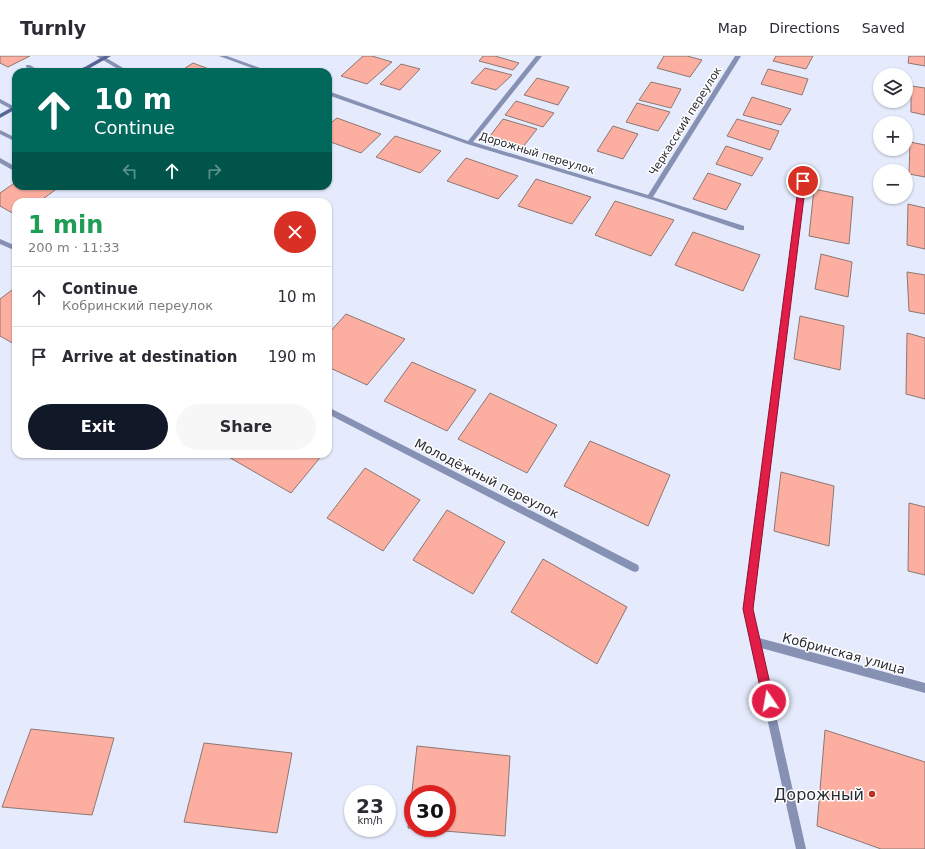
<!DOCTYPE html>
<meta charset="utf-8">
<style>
body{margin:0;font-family:"DejaVu Sans",sans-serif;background:#f7f7f7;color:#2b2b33;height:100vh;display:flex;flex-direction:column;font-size:15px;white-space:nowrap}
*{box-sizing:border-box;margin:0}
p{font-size:13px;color:#7c7c81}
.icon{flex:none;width:22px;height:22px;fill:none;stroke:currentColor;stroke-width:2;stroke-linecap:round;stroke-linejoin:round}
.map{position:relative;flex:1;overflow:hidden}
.details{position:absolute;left:12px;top:142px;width:320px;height:260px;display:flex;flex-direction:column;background:#fff;border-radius:12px;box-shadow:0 1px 3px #0004}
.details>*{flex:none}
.hud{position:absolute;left:12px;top:12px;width:320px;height:122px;border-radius:12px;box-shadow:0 1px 3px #0004;background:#00695c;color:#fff;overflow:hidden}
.controls{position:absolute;left:873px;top:12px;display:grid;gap:8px}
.controls a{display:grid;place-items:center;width:40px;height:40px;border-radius:50%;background:#fff;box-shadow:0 1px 3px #0004;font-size:20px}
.speed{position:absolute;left:344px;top:729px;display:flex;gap:8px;font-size:20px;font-weight:700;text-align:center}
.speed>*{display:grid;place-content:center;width:52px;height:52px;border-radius:50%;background:#fff;box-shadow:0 1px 3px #0004;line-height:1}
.speed small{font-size:10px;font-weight:400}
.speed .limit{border:6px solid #d22;background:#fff;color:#111}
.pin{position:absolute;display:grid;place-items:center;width:34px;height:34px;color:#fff;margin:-17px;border:2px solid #fff;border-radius:50%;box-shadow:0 1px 4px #0007}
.me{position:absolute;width:44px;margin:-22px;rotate:348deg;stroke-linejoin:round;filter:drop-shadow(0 0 3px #0008)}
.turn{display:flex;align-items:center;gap:14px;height:84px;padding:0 16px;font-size:18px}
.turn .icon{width:52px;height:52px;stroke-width:2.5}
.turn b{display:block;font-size:28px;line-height:34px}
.lanes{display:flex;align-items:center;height:38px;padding:0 16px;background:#0003;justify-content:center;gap:20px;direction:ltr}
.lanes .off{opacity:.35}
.round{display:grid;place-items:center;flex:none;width:42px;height:42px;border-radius:21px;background:#f7f7f7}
.overview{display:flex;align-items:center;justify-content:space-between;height:68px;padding:0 16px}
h1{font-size:24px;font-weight:600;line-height:30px;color:#1e9e55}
.cta{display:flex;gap:8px;margin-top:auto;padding:8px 16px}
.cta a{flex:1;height:46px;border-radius:24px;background:#111827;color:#fff;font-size:16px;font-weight:600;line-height:46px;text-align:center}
.cta a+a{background:#f7f7f7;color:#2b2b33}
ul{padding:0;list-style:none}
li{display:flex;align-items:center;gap:12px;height:60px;padding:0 16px;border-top:1px solid #e1e1e2}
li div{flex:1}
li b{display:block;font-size:15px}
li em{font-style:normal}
header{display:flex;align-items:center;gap:24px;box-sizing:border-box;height:56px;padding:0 20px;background:#fff;border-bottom:1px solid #e1e1e2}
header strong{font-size:19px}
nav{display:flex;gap:22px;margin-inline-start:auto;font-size:14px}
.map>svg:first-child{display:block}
.building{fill:#fcafa1;stroke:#8d7672;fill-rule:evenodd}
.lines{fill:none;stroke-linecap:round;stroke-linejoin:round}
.service{fill:#8691b3;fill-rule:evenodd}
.minor{fill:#8691b3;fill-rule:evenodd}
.secondary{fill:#566596;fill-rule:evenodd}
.route{fill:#e11d48;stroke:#92132f}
.poi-dot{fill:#be321f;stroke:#fff;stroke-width:1.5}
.labels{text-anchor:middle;stroke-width:3;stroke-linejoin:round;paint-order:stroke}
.far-street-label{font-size:11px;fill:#2a2c34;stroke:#fff}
.street-label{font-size:13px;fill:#2a2c34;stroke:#fff}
.near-poi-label{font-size:16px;fill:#2a2c34;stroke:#fff;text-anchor:end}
</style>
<header>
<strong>Turnly</strong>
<nav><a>Map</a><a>Directions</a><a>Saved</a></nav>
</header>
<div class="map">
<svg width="925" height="793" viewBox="0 0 925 793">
<rect width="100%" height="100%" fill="#e5ebfc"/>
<path class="building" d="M 0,0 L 30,0 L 8,11 L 0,7 Z
M 363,0 L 372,0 L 392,6 L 367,28 L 341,20 Z
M 483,0 L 495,0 L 519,7 L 513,14 L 479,5 Z
M 664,0 L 687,0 L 702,4 L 690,21 L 657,12 Z
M 776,0 L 813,0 L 806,13 L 773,5 Z
M 909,0 L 925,0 L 925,10 L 908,7 Z
M 193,7 L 217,16 L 179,16 Z
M 401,8 L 420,13 L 400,34 L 380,28 Z
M 485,12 L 512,19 L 496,34 L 471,27 Z
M 768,13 L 808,23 L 802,39 L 761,28 Z
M 537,22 L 569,31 L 558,49 L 524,39 Z
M 651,26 L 681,33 L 671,52 L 639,44 Z
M 911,30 L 925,32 L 925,59 L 911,56 Z
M 752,41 L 791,53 L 781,69 L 743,59 Z
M 516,45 L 554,57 L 543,71 L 505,59 Z
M 637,47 L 670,56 L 658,75 L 626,66 Z
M 337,62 L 381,78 L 361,97 L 328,85 L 328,69 Z
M 503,63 L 537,73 L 523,91 L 490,80 Z
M 737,63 L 779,75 L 770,94 L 727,80 Z
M 613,70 L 638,78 L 623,103 L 597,95 Z
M 395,80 L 441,95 L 420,117 L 376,101 Z
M 910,86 L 925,89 L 925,121 L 909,118 Z
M 726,90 L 763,102 L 752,120 L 716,108 Z
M 466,102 L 518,120 L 498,143 L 447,125 Z
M 708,117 L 741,128 L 726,154 L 693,143 Z
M 536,123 L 591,141 L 572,168 L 518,150 Z
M 16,126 L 16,130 L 56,130 L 59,131 L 39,146 L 16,146 L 16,159 L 0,150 L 0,137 Z
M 814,133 L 853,141 L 849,188 L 809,180 Z
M 615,145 L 674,164 L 651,200 L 595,179 Z
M 908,148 L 925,152 L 925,193 L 907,189 Z
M 693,176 L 760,199 L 743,235 L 675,209 Z
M 821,198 L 852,206 L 848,241 L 815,233 Z
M 907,216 L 925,219 L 925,258 L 909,255 Z
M 16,231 L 16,289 L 0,280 L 0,243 Z
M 346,258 L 405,283 L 367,329 L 328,311 L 328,278 Z
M 800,260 L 844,270 L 840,314 L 794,303 Z
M 907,277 L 925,282 L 925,343 L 906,338 Z
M 412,306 L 476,334 L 447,375 L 384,345 Z
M 490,337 L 557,369 L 527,417 L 458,383 Z
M 590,385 L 670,419 L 648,470 L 564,430 Z
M 229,398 L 323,398 L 291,437 L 227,400 Z
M 365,412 L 420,444 L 383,495 L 327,462 Z
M 781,416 L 834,430 L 829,490 L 774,475 Z
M 909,447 L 925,451 L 925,519 L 908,515 Z
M 447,454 L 505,486 L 473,538 L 413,504 Z
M 543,503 L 627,551 L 597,608 L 511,556 Z
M 31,673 L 114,682 L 92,759 L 2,751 Z
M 825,674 L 925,706 L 925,793 L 881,793 L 817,770 Z
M 204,687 L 292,697 L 277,777 L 184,766 Z
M 417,690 L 510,700 L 505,780 L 408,772 ZM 413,738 L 447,738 L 447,772 L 413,772 Z"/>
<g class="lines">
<path class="service" d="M 96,0 L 103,0 L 130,16 L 123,16 Z
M 26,9 L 30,9 L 41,16 L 34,16 L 26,11 Z
M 83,11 L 87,11 L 95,16 L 88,16 L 83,13 Z
M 0,43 L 15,51 L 16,52 L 11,53 L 0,47 Z
M 0,74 L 16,82 L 16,86 L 0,78 Z
M 0,102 L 16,111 L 16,116 L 0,107 Z"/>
<path class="minor" d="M 219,0 L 227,0 L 271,16 L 263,16 Z
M 536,0 L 542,0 L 473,86 L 648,139 L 735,0 L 741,0 L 653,141 L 744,170 L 744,174 L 740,174 L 656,145 L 467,88 L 328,39 L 328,35 L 468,85 Z
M 803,123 L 806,125 L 753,553 L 759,582 L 925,627 L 925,637 L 761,592 L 806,793 L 796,793 L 743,553 L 800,125 Z
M 0,183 L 16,190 L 16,195 L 0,188 Z
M 328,351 L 638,509 L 639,512 L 638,515 L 635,516 L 632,515 L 328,358 Z"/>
<path class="secondary" d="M 104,0 L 111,0 L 83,16 L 76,16 Z
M 16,49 L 16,53 L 0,62 L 0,58 Z"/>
</g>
<path class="route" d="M 803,123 L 806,125 L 753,553 L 774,645 L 773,649 L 769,651 L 765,649 L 763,645 L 743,553 L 799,125 Z"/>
<circle class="poi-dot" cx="872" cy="738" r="4"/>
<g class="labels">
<g class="far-street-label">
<text transform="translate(685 65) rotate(-58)" y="4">Черкасский переулок</text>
<text transform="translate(537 97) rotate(17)" y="4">Дорожный переулок</text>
</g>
<g class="street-label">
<text transform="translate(487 422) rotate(27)" y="5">Молодёжный переулок</text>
<text transform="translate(844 597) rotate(15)" y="5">Кобринская улица</text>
</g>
<g class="near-poi-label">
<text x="864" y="744">Дорожный</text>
</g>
</g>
</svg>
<div class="controls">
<a><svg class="icon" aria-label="layers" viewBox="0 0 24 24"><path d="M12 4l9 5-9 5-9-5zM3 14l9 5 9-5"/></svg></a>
<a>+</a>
<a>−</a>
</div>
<div class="speed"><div>23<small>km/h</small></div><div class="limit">30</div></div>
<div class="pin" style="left:803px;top:125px;background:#d93025"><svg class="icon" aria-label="arrive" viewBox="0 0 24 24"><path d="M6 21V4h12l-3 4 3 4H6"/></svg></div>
<svg class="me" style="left:769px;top:645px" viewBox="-20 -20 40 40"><circle r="17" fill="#e11d48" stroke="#fff" stroke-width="3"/><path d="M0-11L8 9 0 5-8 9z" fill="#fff"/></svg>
<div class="hud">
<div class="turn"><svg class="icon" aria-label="ahead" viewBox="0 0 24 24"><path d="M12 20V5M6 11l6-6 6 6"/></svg><div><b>10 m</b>Continue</div></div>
<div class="lanes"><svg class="icon off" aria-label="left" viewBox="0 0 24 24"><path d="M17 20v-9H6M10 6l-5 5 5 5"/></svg><svg class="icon" aria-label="ahead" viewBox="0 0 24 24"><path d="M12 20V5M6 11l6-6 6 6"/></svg><svg class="icon off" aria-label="right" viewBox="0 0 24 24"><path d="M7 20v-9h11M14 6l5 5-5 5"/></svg></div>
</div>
<section class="details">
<div class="overview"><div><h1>1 min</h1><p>200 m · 11:33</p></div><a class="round" style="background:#d93025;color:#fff"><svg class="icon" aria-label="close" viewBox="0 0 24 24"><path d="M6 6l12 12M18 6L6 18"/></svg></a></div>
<ul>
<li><svg class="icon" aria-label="ahead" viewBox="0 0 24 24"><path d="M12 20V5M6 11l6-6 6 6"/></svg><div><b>Continue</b><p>Кобринский переулок</p></div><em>10 m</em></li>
<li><svg class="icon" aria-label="arrive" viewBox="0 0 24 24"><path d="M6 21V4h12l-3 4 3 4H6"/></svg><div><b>Arrive at destination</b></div><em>190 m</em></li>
</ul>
<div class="cta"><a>Exit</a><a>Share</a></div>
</section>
</div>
